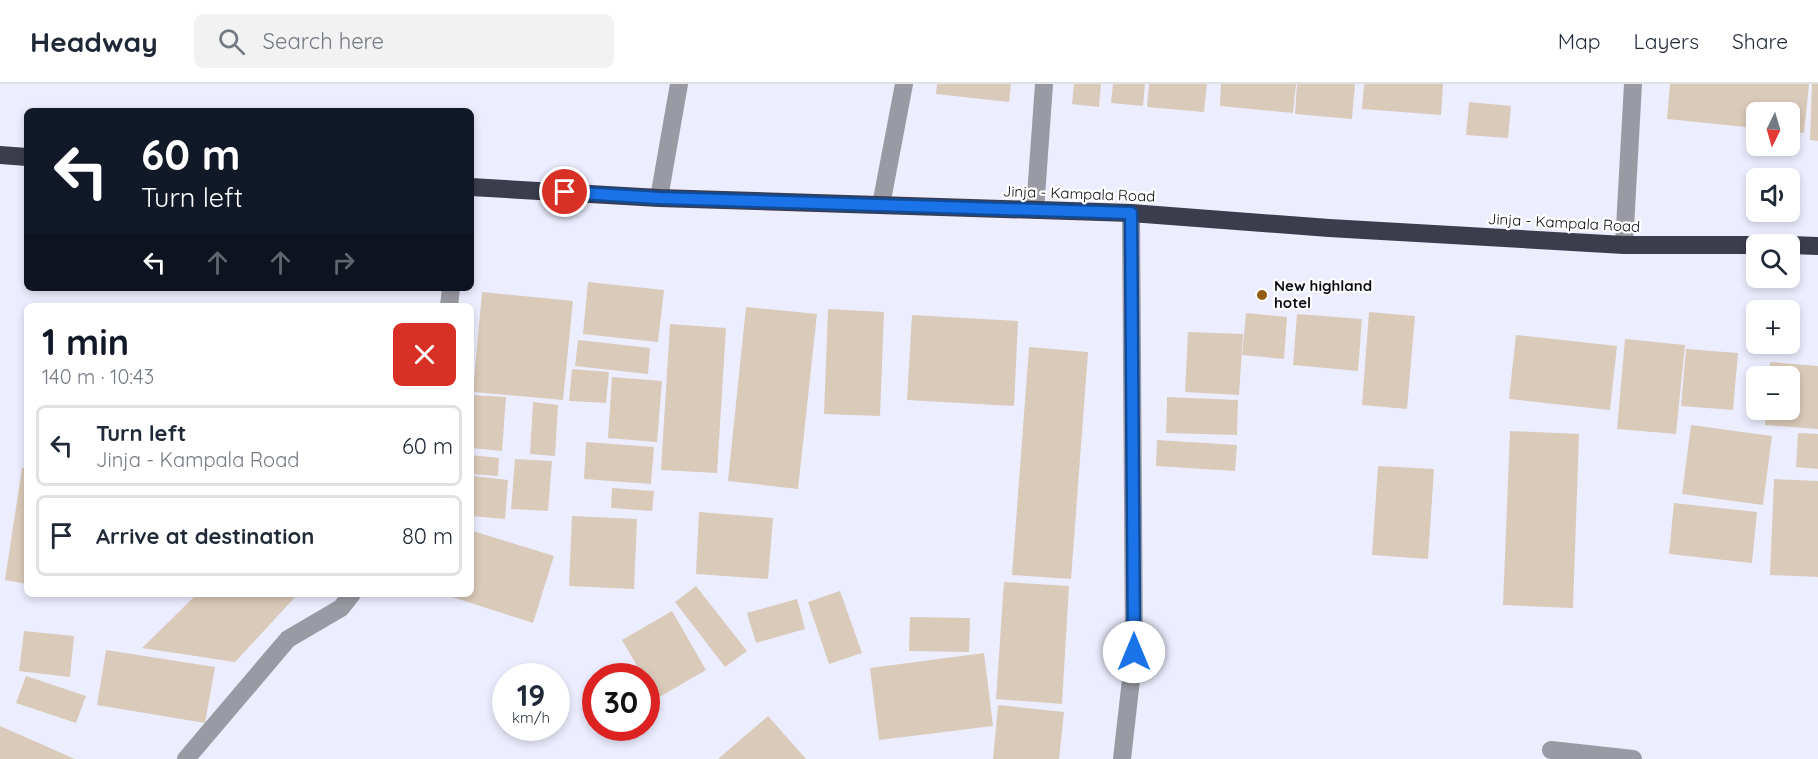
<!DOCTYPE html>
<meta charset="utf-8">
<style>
body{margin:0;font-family:Quicksand,sans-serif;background:#f2f2f3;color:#1f2937;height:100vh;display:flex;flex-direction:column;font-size:22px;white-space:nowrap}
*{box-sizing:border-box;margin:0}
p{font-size:20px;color:#747a83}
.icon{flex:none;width:33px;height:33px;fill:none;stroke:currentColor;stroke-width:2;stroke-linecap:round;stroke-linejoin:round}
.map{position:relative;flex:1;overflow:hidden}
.side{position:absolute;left:24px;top:219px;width:450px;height:294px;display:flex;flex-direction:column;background:#fff;border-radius:9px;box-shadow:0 3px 9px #0003}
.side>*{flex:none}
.guide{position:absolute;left:24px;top:24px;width:450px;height:183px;border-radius:9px;box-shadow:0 3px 9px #0003;background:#111827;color:#fff;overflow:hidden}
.needle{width:39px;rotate:185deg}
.buttons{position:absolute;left:1746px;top:18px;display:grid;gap:12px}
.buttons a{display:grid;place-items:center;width:54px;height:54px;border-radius:9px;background:#fff;box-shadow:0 3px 9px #0003;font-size:30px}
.speed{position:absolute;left:492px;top:579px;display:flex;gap:12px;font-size:30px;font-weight:700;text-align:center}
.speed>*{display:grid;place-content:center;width:78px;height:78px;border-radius:50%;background:#fff;box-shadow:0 3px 9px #0003;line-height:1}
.speed small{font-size:15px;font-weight:400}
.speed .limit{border:9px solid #d22;background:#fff;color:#111}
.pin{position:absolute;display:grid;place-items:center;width:51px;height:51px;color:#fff;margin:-26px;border:3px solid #fff;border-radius:50%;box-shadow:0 2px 6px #0007}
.me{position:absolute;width:66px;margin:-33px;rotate:0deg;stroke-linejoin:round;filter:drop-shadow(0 0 4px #0008)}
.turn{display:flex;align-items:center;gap:21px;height:126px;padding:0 18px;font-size:27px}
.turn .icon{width:78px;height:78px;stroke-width:2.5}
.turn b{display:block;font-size:42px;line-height:51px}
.lanes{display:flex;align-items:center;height:57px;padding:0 18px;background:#0003;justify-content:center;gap:30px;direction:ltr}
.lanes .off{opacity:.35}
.round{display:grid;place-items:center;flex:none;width:63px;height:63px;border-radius:9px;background:#f2f2f3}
.overview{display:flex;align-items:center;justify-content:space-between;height:102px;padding:0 18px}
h1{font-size:36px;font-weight:700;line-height:45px;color:#111827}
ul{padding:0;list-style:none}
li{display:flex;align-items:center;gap:18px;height:81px;margin:0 12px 9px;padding:0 6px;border:3px solid #e0e1e3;border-radius:9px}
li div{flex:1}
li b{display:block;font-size:22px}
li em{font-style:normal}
header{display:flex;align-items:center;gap:36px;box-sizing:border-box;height:84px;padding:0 30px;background:#fff;border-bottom:2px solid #e0e1e3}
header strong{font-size:28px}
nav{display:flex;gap:33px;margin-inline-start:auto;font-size:21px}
.search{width:420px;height:54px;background:#f2f2f3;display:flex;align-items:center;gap:15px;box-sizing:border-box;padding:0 21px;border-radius:9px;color:#747a83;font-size:22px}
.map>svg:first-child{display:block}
.building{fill:#dacaba}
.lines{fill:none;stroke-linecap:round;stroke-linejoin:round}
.minor{stroke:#999aa3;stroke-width:18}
.highway{stroke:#3b3d4d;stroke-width:18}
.route-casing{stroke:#114b97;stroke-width:15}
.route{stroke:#1a73e8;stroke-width:10}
.poi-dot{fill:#935e13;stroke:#fff;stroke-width:2}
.labels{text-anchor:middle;stroke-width:4.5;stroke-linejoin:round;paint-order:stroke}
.street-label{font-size:15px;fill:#0b0c12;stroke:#fff}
.poi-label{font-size:15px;font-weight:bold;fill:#0b0c12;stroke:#fff;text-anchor:start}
</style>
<header>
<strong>Headway</strong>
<div class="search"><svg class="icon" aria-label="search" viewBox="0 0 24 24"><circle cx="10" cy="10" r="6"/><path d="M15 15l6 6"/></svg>Search here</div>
<nav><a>Map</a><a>Layers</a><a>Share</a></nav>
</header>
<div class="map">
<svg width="1818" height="675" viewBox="0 0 1818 675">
<rect width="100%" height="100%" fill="#eceeff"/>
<path class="building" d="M 937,0 L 1011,0 L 1009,18 L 936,10 Z
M 1074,0 L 1101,0 L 1099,23 L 1072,20 Z
M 1113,0 L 1145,0 L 1143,22 L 1111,19 Z
M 1149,0 L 1207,0 L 1204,28 L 1147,23 Z
M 1221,0 L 1296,0 L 1293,29 L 1220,22 Z
M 1297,0 L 1355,0 L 1352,35 L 1295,30 Z
M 1364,0 L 1443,0 L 1441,31 L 1362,25 Z
M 1670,0 L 1809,0 L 1804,49 L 1790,48 L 1790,28 L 1756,28 L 1756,44 L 1667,35 Z
M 1812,0 L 1818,0 L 1818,57 L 1810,56 Z
M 1469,18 L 1511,22 L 1508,54 L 1466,51 Z
M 588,198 L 664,206 L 658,258 L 583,250 Z
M 482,208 L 573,217 L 563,316 L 473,308 Z
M 746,223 L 817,230 L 798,405 L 728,397 Z
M 828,225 L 884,228 L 880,332 L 824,330 Z
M 1369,228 L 1415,232 L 1407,325 L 1362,321 Z
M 1246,229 L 1287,233 L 1284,275 L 1242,271 Z
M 1297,230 L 1362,235 L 1358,287 L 1293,281 Z
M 912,231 L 1018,237 L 1014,322 L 907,316 Z
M 670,240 L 726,244 L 717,389 L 661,386 Z
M 1188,248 L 1243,250 L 1239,311 L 1185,308 Z
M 1516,251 L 1617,262 L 1610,326 L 1509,315 Z
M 1625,255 L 1685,261 L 1676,350 L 1617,345 Z
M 578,256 L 650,264 L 648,290 L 575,282 Z
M 1029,263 L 1088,268 L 1071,495 L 1012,491 Z
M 1686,265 L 1738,269 L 1733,326 L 1681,322 Z
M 1770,278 L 1818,282 L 1818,345 L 1765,341 L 1766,326 L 1790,326 L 1790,292 L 1769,292 Z
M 572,285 L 609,288 L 606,319 L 569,317 Z
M 612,293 L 662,297 L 657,358 L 608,354 Z
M 471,311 L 506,313 L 502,367 L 471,364 Z
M 1167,313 L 1238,316 L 1237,351 L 1166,349 Z
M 533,318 L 558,321 L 555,372 L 530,370 Z
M 1691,341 L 1772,352 L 1763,421 L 1682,410 Z
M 1510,347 L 1579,350 L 1573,524 L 1503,521 Z
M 1798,349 L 1818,350 L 1818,385 L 1796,383 Z
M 1157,356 L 1237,361 L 1235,387 L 1156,382 Z
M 586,358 L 654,363 L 651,400 L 584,395 Z
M 471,371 L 499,374 L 498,392 L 471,390 Z
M 515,375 L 552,377 L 548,427 L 511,425 Z
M 1378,382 L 1434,385 L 1428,475 L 1372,471 Z
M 22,384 L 27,384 L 27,500 L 5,496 Z
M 473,392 L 508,396 L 505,435 L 471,432 Z
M 1774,395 L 1818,397 L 1818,493 L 1770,491 Z
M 612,404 L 654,407 L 652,427 L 611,424 Z
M 1674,419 L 1757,428 L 1752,479 L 1669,470 Z
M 699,428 L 773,434 L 768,495 L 696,490 Z
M 572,432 L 637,435 L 634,505 L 569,502 Z
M 473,447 L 554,472 L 533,539 L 452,513 L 453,510 L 471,510 L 471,453 Z
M 1004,498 L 1069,502 L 1062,620 L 996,615 Z
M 696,502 L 747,567 L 725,583 L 675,518 Z
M 840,507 L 862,569 L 829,580 L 808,518 Z
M 197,510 L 298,510 L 235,578 L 142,564 Z
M 797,515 L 805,545 L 756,559 L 747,529 Z
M 672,527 L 706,586 L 656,615 L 646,599 L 646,592 L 643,592 L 622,556 Z
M 910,533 L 970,534 L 969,568 L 909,567 Z
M 24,547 L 74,552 L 70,593 L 19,587 Z
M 106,566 L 215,583 L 205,639 L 97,621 Z
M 984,569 L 993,642 L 879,656 L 870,584 Z
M 26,592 L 86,612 L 76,639 L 16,619 Z
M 998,621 L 1064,628 L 1059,675 L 993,675 Z
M 768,632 L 806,675 L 718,675 Z
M 0,642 L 75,675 L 0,675 Z"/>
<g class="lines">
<path class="minor" d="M 659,114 L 679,0
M 881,121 L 904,0
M 1035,126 L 1044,0
M 1624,161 L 1633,0
M 449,222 L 451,204
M 1551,666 L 1633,675
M 186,675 L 288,555 L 341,524 L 352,510
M 1122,675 L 1134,569 L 1131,129"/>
<path class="highway" d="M 0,71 L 27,73
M 471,103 L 659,114 L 1131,129 L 1329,144 L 1624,161 L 1756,161
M 1790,161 L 1818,162"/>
</g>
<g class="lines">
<defs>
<path id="route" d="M 565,108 L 659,114 L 1131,129 L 1134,568"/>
</defs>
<use href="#route" class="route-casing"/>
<use href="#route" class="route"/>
</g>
<circle class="poi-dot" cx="1262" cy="211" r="6"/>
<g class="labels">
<g class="street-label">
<text transform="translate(1079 110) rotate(2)" y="5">Jinja - Kampala Road</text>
<text transform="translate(1564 139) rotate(3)" y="5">Jinja - Kampala Road</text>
</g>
<g class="poi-label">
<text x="1274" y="207">New highland<tspan x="1274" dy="17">hotel</tspan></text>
</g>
</g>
</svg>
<div class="buttons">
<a><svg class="needle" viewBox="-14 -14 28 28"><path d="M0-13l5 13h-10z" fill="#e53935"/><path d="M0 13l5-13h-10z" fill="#747a83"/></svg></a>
<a><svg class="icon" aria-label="sound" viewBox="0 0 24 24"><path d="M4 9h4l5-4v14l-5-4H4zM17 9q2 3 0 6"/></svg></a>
<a><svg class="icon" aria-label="search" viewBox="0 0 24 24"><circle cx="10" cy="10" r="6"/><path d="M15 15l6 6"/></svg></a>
<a>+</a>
<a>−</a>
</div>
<div class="speed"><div>19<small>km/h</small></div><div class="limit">30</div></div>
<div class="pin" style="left:565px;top:108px;background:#d93025"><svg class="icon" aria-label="arrive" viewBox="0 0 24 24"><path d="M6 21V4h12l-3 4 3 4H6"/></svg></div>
<svg class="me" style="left:1134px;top:568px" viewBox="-20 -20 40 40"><circle r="19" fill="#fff"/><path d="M0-13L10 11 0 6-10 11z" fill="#1a73e8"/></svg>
<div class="guide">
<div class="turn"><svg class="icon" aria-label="left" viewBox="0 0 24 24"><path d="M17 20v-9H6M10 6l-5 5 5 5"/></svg><div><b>60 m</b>Turn left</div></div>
<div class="lanes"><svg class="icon" aria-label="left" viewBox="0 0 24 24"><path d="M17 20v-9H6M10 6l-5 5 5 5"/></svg><svg class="icon off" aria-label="ahead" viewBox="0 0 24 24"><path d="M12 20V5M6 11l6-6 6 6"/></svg><svg class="icon off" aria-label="ahead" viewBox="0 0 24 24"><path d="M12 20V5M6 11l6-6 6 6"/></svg><svg class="icon off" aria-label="right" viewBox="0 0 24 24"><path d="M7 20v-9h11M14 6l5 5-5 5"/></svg></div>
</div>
<section class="side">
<div class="overview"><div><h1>1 min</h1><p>140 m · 10:43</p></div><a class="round" style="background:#d93025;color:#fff"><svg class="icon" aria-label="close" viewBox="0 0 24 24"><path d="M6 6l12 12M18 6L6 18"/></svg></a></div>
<ul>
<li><svg class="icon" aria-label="left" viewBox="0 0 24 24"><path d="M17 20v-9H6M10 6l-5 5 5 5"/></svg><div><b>Turn left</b><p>Jinja - Kampala Road</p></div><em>60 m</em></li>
<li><svg class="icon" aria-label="arrive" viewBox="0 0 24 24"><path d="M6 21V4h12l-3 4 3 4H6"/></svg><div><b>Arrive at destination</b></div><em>80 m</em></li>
</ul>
</section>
</div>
